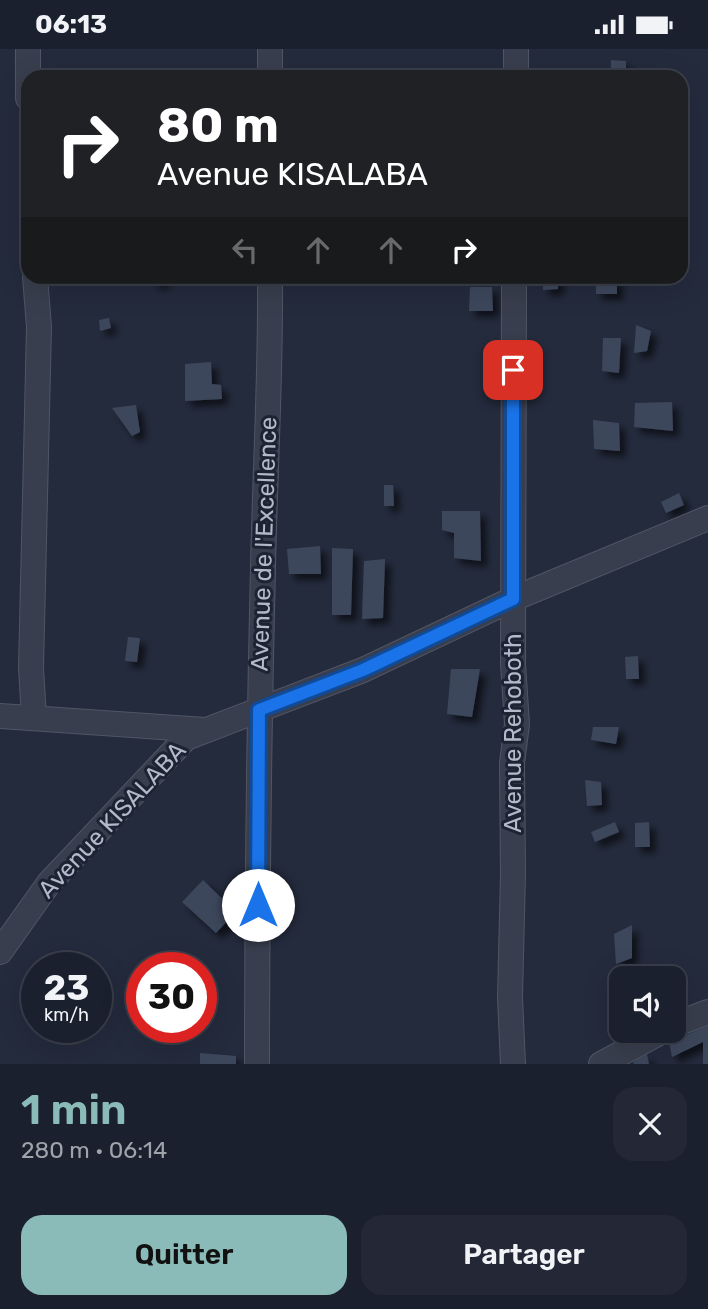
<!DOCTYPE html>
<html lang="fr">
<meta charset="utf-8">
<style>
body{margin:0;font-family:Rubik,sans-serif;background:#242836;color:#f1f3f6;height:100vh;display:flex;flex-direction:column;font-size:26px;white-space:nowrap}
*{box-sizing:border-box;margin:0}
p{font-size:23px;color:#a0a3aa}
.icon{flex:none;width:38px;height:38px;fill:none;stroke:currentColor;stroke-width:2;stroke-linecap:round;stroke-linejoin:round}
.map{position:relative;height:1015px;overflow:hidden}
.drawer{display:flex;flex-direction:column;background:#1b202e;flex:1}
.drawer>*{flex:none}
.banner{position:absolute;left:21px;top:21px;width:667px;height:214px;border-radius:21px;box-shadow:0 7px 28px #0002,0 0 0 2px #393e4a;background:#202124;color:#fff;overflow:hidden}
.fabs{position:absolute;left:609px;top:917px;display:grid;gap:14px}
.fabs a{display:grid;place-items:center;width:77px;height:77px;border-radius:14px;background:#1b202e;box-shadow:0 7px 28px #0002,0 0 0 2px #393e4a;font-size:35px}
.speed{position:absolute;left:21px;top:903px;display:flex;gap:14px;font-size:35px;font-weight:700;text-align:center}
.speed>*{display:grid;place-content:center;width:91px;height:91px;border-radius:50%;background:#1b202e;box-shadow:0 7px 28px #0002,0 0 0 2px #393e4a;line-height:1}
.speed small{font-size:18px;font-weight:400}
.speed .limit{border:10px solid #d22;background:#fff;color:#111}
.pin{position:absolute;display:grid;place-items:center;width:60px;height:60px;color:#fff;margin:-30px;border-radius:14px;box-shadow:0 4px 10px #0006}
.me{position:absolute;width:77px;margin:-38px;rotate:0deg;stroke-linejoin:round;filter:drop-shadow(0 0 5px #0008)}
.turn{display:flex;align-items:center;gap:24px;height:147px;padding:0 21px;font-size:32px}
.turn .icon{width:91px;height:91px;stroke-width:2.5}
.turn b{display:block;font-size:49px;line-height:60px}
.lanes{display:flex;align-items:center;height:66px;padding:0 21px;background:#0003;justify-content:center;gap:35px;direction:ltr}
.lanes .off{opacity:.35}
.round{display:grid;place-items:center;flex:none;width:74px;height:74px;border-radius:21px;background:#242836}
.summary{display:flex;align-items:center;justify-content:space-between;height:119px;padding:0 21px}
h1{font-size:42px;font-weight:600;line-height:52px;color:#8bbbb9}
.primary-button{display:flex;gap:14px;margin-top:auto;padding:14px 21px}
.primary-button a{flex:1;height:80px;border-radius:21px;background:#8bbbb9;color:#111;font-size:28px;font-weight:600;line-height:80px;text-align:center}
.primary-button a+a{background:#242836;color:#f1f3f6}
.status{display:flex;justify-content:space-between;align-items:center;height:49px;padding:0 35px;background:#1b202e;direction:ltr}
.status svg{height:19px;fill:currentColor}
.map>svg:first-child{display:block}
.building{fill:#3e465b;filter:url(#shadow)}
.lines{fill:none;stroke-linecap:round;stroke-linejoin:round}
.minor-casing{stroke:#505665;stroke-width:26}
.minor{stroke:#383e4d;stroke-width:24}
.route-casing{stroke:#114b97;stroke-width:18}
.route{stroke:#1a73e8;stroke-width:12}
.labels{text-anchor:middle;stroke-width:6;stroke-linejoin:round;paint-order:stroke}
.street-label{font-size:24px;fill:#b3b9c9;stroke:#1d2332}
</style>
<div class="status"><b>06:13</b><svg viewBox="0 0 49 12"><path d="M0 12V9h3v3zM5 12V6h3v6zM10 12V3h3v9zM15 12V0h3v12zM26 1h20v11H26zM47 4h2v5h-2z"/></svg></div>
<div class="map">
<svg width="708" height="1015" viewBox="0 0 708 1015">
<defs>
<filter id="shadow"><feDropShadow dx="6" dy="6" stdDeviation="3.5" flood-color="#0009"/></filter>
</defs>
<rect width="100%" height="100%" fill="#242b3d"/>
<path class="building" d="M 611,11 L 626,12 L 626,28 L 611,28 Z
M 151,228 L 165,228 L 165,233 L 153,235 Z
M 543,228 L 558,228 L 558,240 L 543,241 Z
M 596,228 L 617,228 L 617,245 L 596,245 Z
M 470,238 L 492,238 L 493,262 L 469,262 Z
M 109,269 L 111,279 L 100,282 L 99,271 Z
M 636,276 L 651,282 L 647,302 L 634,304 Z
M 603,289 L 621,289 L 619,324 L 602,322 Z
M 211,313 L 212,335 L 221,336 L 222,350 L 185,352 L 185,315 Z
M 672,353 L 673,382 L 634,378 L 635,354 Z
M 136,356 L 140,383 L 132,387 L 112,359 Z
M 593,371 L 619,374 L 620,402 L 594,400 Z
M 384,436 L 393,436 L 394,457 L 384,457 Z
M 679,444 L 684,456 L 666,464 L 661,453 Z
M 442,462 L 480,462 L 481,512 L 454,509 L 454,484 L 442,481 Z
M 320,497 L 321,525 L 289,525 L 287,500 Z
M 332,499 L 353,500 L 351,566 L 332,566 Z
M 385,510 L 383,569 L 362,570 L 364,512 Z
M 128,588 L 140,589 L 137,613 L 125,612 Z
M 638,607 L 639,630 L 626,630 L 625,608 Z
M 451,620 L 480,620 L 472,668 L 447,665 Z
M 593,678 L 619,678 L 616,695 L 591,691 Z
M 585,731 L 601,733 L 602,756 L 587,757 Z
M 615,773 L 619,783 L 595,793 L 591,783 Z
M 649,773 L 650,798 L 635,798 L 635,774 Z
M 203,831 L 236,863 L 216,884 L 182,853 Z
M 632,876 L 632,909 L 616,915 L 614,885 Z
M 708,977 L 708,1015 L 703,1015 L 703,993 L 672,1008 L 669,993 Z
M 200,1004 L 236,1007 L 236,1015 L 200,1015 Z
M 647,1005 L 649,1015 L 634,1015 L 633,1013 Z"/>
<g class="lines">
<defs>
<path id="minor" d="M 28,0 L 28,49
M 270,28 L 270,0
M 516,28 L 516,0
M 0,667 L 205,681
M 34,668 L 31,619 L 39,278 L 35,228
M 0,903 L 49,834 L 186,689 L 363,621 L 513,550 L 708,469
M 674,976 L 708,963
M 257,1015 C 257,849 259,684 263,518 C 265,421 271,325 270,228
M 513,1015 L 510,948 L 513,825 L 512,714 L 517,675 L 513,615 L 514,228
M 601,1015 L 663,982"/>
</defs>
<use href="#minor" class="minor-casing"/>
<use href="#minor" class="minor"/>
</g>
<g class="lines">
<defs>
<path id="route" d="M 258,856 L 259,661 L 363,621 L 513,550 L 513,321"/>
</defs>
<use href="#route" class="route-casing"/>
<use href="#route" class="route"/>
</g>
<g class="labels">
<g class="street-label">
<text transform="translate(264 495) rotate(-88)" y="8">Avenue de l'Excellence</text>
<text transform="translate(513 684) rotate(-90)" y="8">Avenue Rehoboth</text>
<text transform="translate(112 771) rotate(-47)" y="8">Avenue KISALABA</text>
</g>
</g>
</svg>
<div class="fabs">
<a><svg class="icon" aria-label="sound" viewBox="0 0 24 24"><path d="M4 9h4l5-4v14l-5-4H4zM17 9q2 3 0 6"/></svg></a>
</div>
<div class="speed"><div>23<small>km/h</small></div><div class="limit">30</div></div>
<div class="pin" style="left:513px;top:321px;background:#d93025"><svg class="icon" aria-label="arrive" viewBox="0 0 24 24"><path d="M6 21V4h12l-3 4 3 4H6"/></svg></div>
<svg class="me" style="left:258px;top:856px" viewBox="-20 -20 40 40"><circle r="19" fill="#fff"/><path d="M0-13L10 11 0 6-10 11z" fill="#1a73e8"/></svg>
<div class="banner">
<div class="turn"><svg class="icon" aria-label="right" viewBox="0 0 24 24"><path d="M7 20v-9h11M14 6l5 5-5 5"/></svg><div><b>80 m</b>Avenue KISALABA</div></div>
<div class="lanes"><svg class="icon off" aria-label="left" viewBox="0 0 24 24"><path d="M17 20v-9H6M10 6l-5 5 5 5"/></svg><svg class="icon off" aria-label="ahead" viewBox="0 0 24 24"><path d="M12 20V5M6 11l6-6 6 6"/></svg><svg class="icon off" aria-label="ahead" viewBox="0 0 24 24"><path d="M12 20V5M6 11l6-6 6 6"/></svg><svg class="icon" aria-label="right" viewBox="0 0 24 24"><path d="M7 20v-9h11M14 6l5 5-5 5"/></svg></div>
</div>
</div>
<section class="drawer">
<div class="summary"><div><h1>1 min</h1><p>280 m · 06:14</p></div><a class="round"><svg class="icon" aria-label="close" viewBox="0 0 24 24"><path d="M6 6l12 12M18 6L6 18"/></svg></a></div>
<div class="primary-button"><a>Quitter</a><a>Partager</a></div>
</section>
